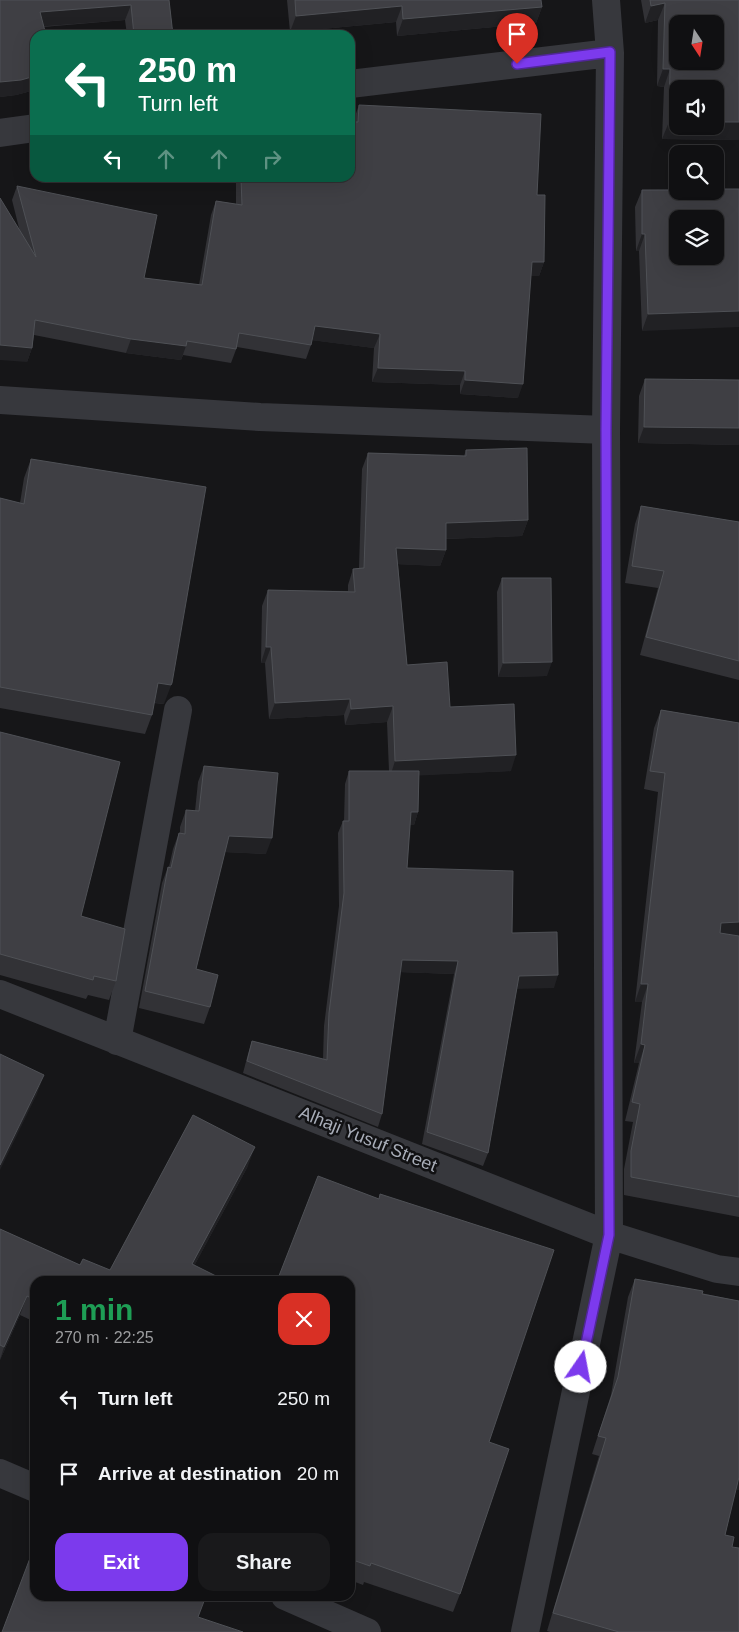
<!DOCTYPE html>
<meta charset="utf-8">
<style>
body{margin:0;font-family:Helvetica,sans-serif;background:#19191b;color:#f1f3f6;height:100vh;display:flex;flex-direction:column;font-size:19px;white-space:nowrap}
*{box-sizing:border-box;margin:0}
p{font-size:16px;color:#9c9d9f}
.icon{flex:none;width:28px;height:28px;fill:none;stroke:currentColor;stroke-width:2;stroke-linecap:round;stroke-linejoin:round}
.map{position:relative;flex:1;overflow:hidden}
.drawer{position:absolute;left:30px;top:1276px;width:325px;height:325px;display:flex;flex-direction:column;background:#101012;border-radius:15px;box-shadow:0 5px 20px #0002,0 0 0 1px #303032}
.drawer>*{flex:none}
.guide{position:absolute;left:30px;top:30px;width:325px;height:152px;border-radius:15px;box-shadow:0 5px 20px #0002,0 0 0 1px #303032;background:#0b6e4f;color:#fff;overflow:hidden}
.needle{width:32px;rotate:168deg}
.tools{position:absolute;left:669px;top:15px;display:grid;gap:10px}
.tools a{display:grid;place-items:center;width:55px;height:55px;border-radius:10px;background:#101012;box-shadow:0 5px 20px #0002,0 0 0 1px #303032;font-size:25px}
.pin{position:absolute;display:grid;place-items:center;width:42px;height:42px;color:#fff;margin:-51px -21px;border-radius:50% 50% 50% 0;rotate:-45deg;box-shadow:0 0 5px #0007}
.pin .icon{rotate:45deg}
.me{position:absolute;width:55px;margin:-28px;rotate:12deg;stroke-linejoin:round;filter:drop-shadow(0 0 4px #0008)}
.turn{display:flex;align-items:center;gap:18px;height:105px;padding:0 25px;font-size:22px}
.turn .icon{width:65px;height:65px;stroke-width:2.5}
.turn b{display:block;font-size:35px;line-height:42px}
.lanes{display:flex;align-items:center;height:48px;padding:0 25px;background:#0003;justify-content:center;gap:25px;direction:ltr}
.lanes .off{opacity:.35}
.round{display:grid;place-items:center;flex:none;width:52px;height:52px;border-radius:15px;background:#19191b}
.headline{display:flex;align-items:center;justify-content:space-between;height:85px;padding:0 25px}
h1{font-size:30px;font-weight:700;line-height:38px;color:#1e9e55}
.primary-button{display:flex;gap:10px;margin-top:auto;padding:10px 25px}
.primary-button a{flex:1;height:58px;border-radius:15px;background:#7c3aed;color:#fff;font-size:20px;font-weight:700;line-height:58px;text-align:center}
.primary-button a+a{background:#19191b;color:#f1f3f6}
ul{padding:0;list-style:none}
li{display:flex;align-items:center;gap:15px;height:75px;padding:0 25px}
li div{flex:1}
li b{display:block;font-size:19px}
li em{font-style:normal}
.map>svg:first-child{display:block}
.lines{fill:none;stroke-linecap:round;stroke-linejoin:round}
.minor{stroke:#37383d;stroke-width:28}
.wall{fill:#323236}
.shaded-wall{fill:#212124}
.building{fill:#3f3f44;stroke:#4f5156;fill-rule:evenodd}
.route-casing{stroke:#51269a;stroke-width:12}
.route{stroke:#7c3aed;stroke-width:9}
.labels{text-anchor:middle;stroke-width:5;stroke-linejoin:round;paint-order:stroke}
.street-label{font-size:18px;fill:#a8adb8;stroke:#111113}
</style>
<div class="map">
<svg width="739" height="1632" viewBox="0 0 739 1632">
<rect width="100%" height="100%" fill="#161618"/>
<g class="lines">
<path class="minor" d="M 350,84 L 610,53
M 0,133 L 35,128
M 0,400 L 260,417 L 606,430
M 0,994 L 609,1235 L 717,1269 L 739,1272
M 117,1041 L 178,710
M 0,1473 L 35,1488
M 285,1596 L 367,1632
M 525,1632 L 609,1235 L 606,430 L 610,53 L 606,0"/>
</g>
<path class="wall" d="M 0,0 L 169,0 L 173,35 L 127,35 L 125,20 L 43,27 L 35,35 L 35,90 L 16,95 L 0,97 Z
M 287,0 L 541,0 L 542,7 L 536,23 L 397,36 L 396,22 L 290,32 Z
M 641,0 L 739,0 L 739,140 L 662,139 L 664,87 L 657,86 L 658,20 L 645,23 Z
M 359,105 L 537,195 L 544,262 L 539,276 L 531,276 L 518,398 L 460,394 L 460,385 L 372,382 L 374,348 L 312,340 L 311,345 L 306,359 L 237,347 L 231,363 L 183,355 L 181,360 L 126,353 L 34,335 L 32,348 L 27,362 L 20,232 L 12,200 L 17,186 L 144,278 L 199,285 L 211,215 L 216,201 L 236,204 L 236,178 L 350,178 L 354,119 Z
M 739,189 L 642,331 L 639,251 L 636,251 L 635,207 L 642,190 Z
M 645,379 L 739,380 L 739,445 L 638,443 L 639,396 Z
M 466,450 L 528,520 L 522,536 L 446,539 L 446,550 L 440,566 L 398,564 L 407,665 L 450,707 L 511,771 L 419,775 L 418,812 L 414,825 L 410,825 L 407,868 L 512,933 L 554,988 L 517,988 L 488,1153 L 483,1166 L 422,1144 L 454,974 L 400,972 L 382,1114 L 378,1127 L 243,1073 L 248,1054 L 252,1041 L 323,1059 L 324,1026 L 339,906 L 338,833 L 343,821 L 344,821 L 345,784 L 349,771 L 389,771 L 387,722 L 345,725 L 344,715 L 269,719 L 265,663 L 261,663 L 262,606 L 268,590 L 348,591 L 348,585 L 353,569 L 359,568 L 362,469 L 368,453 L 464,456 Z
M 31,459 L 164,704 L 154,703 L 152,715 L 145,734 L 0,708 L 0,498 L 20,503 L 24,478 Z
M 641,506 L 739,522 L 739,680 L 640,655 L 658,588 L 625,583 L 635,524 Z
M 502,578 L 547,676 L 498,677 L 497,592 Z
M 661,710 L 739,723 L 739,1217 L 624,1195 L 624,1169 L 633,1122 L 625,1121 L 639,1063 L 634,1063 L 642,1002 L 635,1002 L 658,792 L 644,789 L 654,728 Z
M 0,732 L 81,916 L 116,981 L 109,1000 L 88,995 L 86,999 L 0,975 Z
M 204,766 L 266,854 L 225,852 L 196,969 L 210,1007 L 204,1024 L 139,1008 L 162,883 L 168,867 L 169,867 L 173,849 L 179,833 L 180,833 L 180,827 L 186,810 L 195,811 L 198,782 Z
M 248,1166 L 194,1266 L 35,1281 L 35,1322 L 20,1315 L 0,1360 L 0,1229 L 80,1265 L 110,1270 Z
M 635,1279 L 739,1301 L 739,1490 L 736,1489 L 725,1535 L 732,1547 L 739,1632 L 550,1632 L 547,1631 L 599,1456 L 592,1454 L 611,1395 L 628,1297 Z
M 350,1281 L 489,1442 L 460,1594 L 453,1612 L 364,1582 L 363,1585 L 350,1580 Z"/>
<path class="shaded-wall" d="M 665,3 L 658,20 L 645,23 L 651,6 Z
M 131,5 L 125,20 L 34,27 L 40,12 Z
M 402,6 L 396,22 L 290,32 L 296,16 Z
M 542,7 L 536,23 L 397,36 L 403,19 Z
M 663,69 L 670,69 L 664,87 L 657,86 Z
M 35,76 L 35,90 L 16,95 L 0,97 L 0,82 Z
M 669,122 L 678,122 L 678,126 L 715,126 L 715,122 L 739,122 L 739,140 L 662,139 Z
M 642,234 L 645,234 L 639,251 L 636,251 Z
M 532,262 L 544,262 L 539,276 L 527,276 Z
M 739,311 L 739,327 L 642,331 L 648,314 Z
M 315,326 L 380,334 L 374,348 L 310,340 Z
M 131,339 L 186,346 L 181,360 L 126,353 Z
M 0,345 L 32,348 L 27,362 L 0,360 Z
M 378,368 L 465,371 L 460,385 L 372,382 Z
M 465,380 L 523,384 L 518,398 L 460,394 Z
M 644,427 L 739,428 L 739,445 L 638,443 Z
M 528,520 L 522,536 L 441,539 L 446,523 Z
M 396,548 L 446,550 L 440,566 L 390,564 Z
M 266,647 L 271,647 L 265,663 L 261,663 Z
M 552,662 L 547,676 L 498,677 L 503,663 Z
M 158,683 L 172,683 L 164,704 L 151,702 Z
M 350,699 L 344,715 L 269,719 L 275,703 Z
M 393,706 L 387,722 L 345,725 L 351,709 Z
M 516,755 L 511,771 L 390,777 L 395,761 Z
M 411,812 L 418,812 L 414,825 L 407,825 Z
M 229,836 L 272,838 L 266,854 L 223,852 Z
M 739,922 L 739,939 L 714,941 L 721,923 Z
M 402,960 L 458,961 L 454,974 L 397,972 Z
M 558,975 L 554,988 L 514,989 L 519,976 Z
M 641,984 L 648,984 L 642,1002 L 635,1002 Z
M 641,1044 L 645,1045 L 639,1063 L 634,1063 Z
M 44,1075 L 37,1094 L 0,1170 L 0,1165 Z
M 255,1147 L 248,1166 L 186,1281 L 192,1264 Z
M 27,1296 L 20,1315 L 0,1360 L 4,1347 Z
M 739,1475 L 739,1490 L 734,1489 Z"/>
<path class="building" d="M 0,0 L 169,0 L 173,35 L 134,35 L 131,5 L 40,12 L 46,35 L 35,35 L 35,76 L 21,80 L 0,82 Z
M 295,0 L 541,0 L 542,7 L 403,19 L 402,6 L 296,16 Z
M 650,0 L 739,0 L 739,122 L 715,122 L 715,89 L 678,89 L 678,122 L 669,122 L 670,69 L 663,69 L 665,3 L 651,6 ZM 678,24 L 715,24 L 715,61 L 678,61 Z
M 359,105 L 541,114 L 537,195 L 545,195 L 544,262 L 532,262 L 523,384 L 465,380 L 465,371 L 378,368 L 380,334 L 315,326 L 311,345 L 239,333 L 236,349 L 187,341 L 186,346 L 131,339 L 35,320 L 32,348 L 0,345 L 0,198 L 36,257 L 17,186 L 157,215 L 144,278 L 202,285 L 216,201 L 242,205 L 241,178 L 350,178 L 350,122 L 358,122 Z
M 715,189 L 739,189 L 739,311 L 648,314 L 645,234 L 642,234 L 642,190 L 678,190 L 678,191 L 715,191 ZM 678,219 L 715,219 L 715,256 L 678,256 Z
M 645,379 L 739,380 L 739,428 L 644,427 Z
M 527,448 L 528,520 L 446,523 L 446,550 L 396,548 L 407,665 L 447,662 L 450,707 L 514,704 L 516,755 L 395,761 L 393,706 L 351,709 L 350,699 L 275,703 L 271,647 L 266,647 L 268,590 L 355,592 L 353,569 L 364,568 L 368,453 L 466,456 L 466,450 Z
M 31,459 L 206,487 L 172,683 L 171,685 L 158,683 L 152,715 L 0,687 L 0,498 L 24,504 Z
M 641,506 L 739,522 L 739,661 L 646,637 L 664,571 L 632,566 Z
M 502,578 L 551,578 L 552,662 L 503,663 Z
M 661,710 L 739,723 L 739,922 L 721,923 L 720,933 L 739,936 L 739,1197 L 631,1177 L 631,1151 L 640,1104 L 632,1102 L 645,1045 L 641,1044 L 648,984 L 641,984 L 665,773 L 650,771 Z
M 0,732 L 120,762 L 81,916 L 125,929 L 116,981 L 94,976 L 93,980 L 0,954 Z
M 204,766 L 278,773 L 272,838 L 229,836 L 196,969 L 218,975 L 210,1007 L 145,991 L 168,867 L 171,868 L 179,833 L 185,834 L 186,810 L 199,811 Z
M 349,771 L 419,771 L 418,812 L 411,812 L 407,868 L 513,871 L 512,933 L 557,932 L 558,975 L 519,976 L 488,1153 L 427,1132 L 458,961 L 402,960 L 382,1114 L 247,1061 L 252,1041 L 327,1060 L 329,1013 L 344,893 L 343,821 L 349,821 Z
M 0,1054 L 44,1075 L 0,1165 Z
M 193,1115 L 255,1147 L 192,1264 L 226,1281 L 35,1281 L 35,1300 L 27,1296 L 4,1347 L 0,1345 L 0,1229 L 80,1265 L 83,1259 L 110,1270 Z
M 318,1176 L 379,1199 L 380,1194 L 554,1250 L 489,1442 L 509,1449 L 460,1594 L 371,1563 L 370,1566 L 350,1559 L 350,1457 L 355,1443 L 350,1442 L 350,1281 L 277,1281 Z
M 635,1279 L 703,1291 L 702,1294 L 739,1301 L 739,1477 L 725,1535 L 734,1537 L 732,1547 L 739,1548 L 739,1632 L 619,1632 L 553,1613 L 606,1438 L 598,1436 L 618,1377 Z
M 35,1545 L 35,1596 L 206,1596 L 198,1617 L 243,1632 L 2,1632 Z"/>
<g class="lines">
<defs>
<path id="route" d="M 517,64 L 610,52 L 606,430 L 609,1235 L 581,1367"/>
</defs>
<use href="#route" class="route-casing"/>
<use href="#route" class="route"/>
</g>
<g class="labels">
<g class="street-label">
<text transform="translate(368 1139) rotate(22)" y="6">Alhaji Yusuf Street</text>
</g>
</g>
</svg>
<div class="tools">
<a><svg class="needle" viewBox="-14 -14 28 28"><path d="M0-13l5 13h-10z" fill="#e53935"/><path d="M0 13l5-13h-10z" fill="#9c9d9f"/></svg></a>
<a><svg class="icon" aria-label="sound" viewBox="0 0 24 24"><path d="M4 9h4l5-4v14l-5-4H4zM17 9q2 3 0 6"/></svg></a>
<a><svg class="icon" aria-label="search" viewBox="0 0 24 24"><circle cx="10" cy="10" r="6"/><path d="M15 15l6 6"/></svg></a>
<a><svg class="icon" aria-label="layers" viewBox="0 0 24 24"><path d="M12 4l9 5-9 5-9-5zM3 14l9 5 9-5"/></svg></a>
</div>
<div class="pin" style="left:517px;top:64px;background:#d93025"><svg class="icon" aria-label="arrive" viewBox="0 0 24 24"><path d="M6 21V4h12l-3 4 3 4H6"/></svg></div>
<svg class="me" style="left:581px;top:1367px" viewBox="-20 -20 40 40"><circle r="19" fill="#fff"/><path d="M0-13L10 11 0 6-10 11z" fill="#7c3aed"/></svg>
<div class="guide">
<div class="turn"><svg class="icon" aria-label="left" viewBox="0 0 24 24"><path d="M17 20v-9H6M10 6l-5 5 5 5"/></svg><div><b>250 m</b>Turn left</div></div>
<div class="lanes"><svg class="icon" aria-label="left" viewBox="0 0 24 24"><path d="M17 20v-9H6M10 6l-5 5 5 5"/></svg><svg class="icon off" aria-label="ahead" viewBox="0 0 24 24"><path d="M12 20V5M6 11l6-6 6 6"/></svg><svg class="icon off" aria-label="ahead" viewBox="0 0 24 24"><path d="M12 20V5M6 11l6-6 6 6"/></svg><svg class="icon off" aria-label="right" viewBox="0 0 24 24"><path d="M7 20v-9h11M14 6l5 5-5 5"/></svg></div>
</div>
<section class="drawer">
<div class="headline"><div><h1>1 min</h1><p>270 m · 22:25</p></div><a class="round" style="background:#d93025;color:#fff"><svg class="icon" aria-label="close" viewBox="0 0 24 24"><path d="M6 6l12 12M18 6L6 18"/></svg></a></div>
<ul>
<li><svg class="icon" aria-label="left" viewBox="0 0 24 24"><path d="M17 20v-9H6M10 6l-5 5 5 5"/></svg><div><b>Turn left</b></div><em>250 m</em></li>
<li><svg class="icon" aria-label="arrive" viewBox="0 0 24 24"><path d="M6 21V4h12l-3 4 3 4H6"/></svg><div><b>Arrive at destination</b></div><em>20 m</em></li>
</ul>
<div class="primary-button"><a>Exit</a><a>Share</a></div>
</section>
</div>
